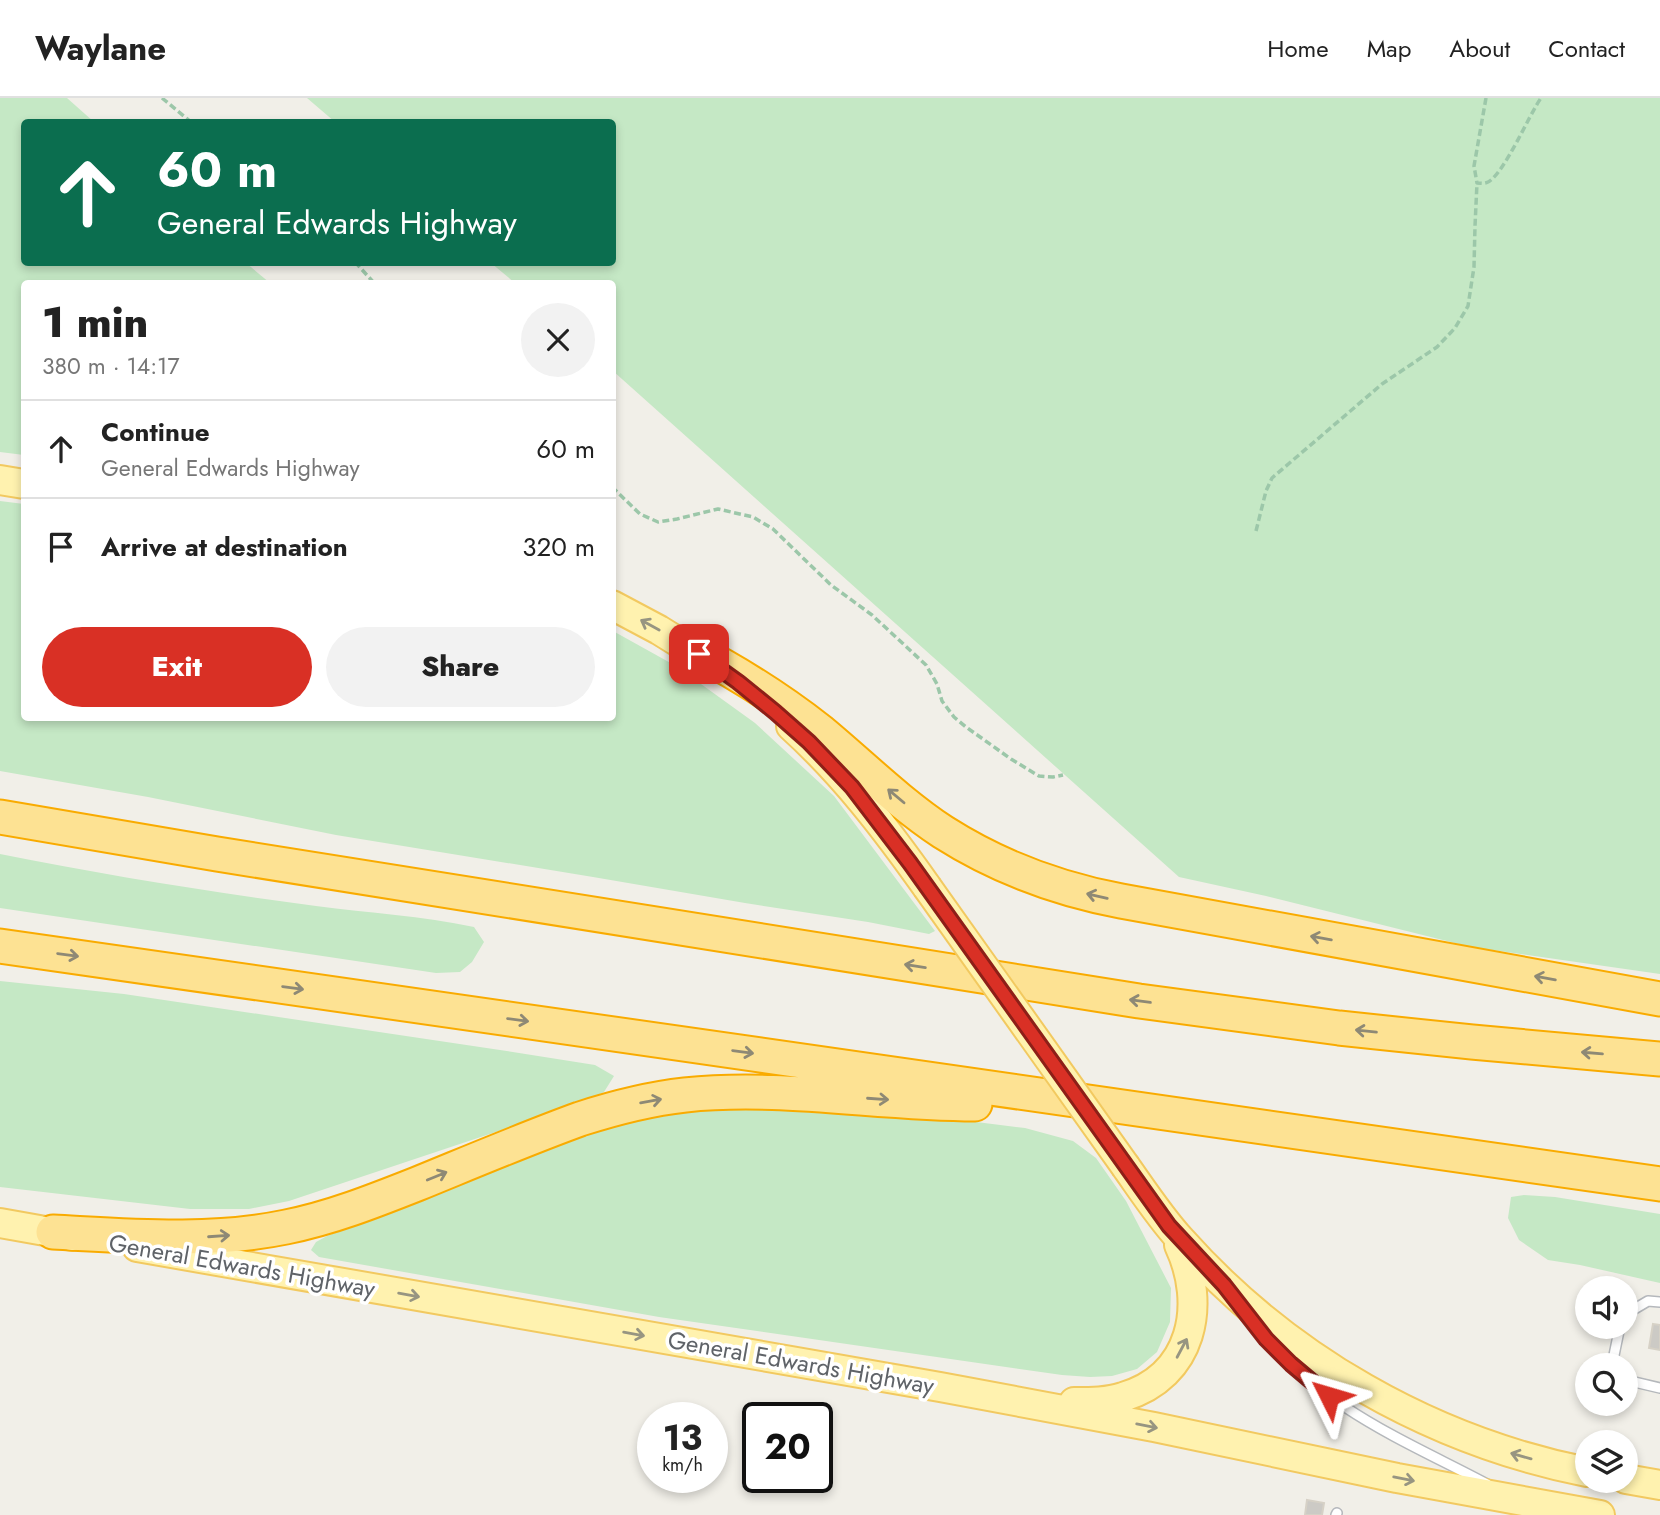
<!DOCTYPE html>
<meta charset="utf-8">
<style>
body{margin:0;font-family:Jost,sans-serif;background:#f2f2f2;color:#222;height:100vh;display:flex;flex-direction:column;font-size:26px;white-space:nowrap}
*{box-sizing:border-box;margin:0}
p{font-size:23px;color:#767676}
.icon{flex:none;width:38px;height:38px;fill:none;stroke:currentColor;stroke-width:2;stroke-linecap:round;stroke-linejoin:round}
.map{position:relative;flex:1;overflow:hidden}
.drawer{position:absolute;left:21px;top:182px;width:595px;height:441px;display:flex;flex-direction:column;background:#fff;border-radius:7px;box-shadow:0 4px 10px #0003}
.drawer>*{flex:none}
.banner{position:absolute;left:21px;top:21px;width:595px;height:147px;border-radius:7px;box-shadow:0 4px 10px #0003;background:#0b6e4f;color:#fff;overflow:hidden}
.fabs{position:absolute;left:1575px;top:1178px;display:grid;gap:14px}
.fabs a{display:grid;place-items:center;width:63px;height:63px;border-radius:50%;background:#fff;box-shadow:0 4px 10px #0003;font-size:35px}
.speed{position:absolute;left:637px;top:1304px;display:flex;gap:14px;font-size:35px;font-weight:700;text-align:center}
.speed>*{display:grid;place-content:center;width:91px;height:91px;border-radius:50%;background:#fff;box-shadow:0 4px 10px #0003;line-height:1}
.speed small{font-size:18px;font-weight:400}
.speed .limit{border:4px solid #111;border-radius:10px;background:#fff;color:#111}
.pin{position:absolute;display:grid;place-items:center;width:60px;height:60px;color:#fff;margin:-30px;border-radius:14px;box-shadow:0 4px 10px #0006}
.me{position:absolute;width:77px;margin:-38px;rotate:310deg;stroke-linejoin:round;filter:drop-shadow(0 0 5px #0008)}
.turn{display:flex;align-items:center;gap:24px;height:147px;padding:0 21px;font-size:32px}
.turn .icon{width:91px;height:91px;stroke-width:2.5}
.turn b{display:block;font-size:49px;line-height:60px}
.round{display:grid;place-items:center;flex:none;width:74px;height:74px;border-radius:37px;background:#f2f2f2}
.summary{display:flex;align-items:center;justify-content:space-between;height:119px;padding:0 21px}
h1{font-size:42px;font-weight:800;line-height:52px}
.cta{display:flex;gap:14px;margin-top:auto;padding:14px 21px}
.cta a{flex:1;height:80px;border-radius:42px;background:#d93025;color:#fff;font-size:28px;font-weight:800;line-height:80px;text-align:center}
.cta a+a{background:#f2f2f2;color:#222}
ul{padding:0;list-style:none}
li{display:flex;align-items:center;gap:21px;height:98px;padding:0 21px;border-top:2px solid #e0e0e0}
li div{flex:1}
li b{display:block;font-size:26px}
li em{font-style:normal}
header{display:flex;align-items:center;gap:42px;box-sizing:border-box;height:98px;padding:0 35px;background:#fff;border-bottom:2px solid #e0e0e0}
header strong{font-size:33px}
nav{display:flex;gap:38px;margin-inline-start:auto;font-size:24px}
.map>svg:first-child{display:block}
.green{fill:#c5e8c5}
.building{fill:#cccac5;stroke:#d6d1c6;stroke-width:2}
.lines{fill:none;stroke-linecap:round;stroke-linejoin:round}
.lane-casing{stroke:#b5b8bc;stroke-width:12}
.primary-casing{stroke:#f2c960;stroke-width:32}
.highway-casing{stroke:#f9ab00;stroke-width:37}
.path{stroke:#9cc7a9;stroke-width:3.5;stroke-dasharray:7 3.5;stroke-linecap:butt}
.lane{stroke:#fff;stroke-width:9}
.primary{stroke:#fff2af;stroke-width:28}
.highway{stroke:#fde293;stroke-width:33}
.primary-bridge-casing{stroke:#f2c960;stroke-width:32;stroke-linecap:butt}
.primary-bridge{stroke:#fff2af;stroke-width:28}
.oneway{stroke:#979581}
.oneway2{stroke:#8e8975}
.route-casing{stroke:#8d1f18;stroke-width:18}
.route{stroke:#d93025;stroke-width:12}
.labels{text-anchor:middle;stroke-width:7;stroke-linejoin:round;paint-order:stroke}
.street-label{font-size:24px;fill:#5f6368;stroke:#fff}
</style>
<header>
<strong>Waylane</strong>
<nav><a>Home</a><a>Map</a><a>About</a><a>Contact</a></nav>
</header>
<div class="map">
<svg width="1660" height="1417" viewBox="0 0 1660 1417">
<rect width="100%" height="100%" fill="#f1efe8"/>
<path class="green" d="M 0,0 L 67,0 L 94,24 L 24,24 L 24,164 L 246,165 L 270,185 L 24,186 L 24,357 L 0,354 Z
M 307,0 L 1660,0 L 1660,876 L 1471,849 L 1266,798 L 1179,779 L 613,273 L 612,186 L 515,185 L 491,165 L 612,164 L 612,24 L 335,24 Z
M 0,403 L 24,406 L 24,620 L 612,620 L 613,533 L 676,568 L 755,625 L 834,698 L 935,833 L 929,836 L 868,824 L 745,805 L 593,779 L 336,737 L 148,699 L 0,673 Z
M 0,756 C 105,777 210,794 316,808 C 369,815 422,818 474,829 L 484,844 L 472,864 L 460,874 L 436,875 L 0,810 Z
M 0,883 L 124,896 L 500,952 L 595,967 L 614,978 L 604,994 L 580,1006 L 289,1103 L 249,1111 L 190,1111 L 0,1089 Z
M 717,1011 L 848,1013 L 921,1017 L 1025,1030 L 1073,1043 L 1096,1060 L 1126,1103 L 1171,1190 L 1170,1224 L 1157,1254 L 1137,1271 L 1112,1278 L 1090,1279 L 1062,1277 L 659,1219 L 319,1159 L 311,1152 L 316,1144 L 327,1138 L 600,1032 L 656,1017 Z
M 1524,1097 L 1555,1099 L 1660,1116 L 1660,1185 L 1580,1167 L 1548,1162 L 1519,1142 L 1508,1120 L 1511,1099 Z"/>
<path class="building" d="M 1653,1226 L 1660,1227 L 1660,1252 L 1649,1250 Z
M 1307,1402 L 1324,1405 L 1322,1417 L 1305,1417 Z"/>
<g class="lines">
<defs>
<path id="lane" d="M 1626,1216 L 1648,1203 L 1660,1204
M 1257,1231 C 1282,1260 1312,1288 1345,1309 C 1390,1339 1440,1361 1487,1386
M 1612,1267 L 1620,1228
M 1626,1282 L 1660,1290
M 1336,1417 L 1337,1415"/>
<path id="primary" d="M 0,382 L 24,386
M 612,507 L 659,532 L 704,560
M 791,628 C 844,676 886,731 927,789
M 1126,1069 C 1143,1093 1160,1119 1180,1141 C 1286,1260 1431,1343 1587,1374
M 0,1125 L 73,1138
M 137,1149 L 940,1289 L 1154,1329 L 1397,1380 L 1600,1417
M 1074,1304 C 1091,1304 1108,1304 1123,1299 C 1193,1278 1207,1207 1179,1147
M 1626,1381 L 1660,1387"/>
<path id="highway" d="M 686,548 C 733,572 778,600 820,633 C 861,667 899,705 943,734 C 998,769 1057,791 1121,803 L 1660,901
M 0,719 L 217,756 L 1139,903 L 1339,930 L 1472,944 L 1660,961
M 0,848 L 1660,1086
M 53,1134 C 130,1138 209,1145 286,1129 C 331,1120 374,1103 417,1086 C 471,1064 525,1041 580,1021 C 614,1010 649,1001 685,997 C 781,987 879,1006 975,1006"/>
</defs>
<use href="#lane" class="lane-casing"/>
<use href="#primary" class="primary-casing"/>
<use href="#highway" class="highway-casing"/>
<path class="path" d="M 162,0 L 191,24
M 1486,0 L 1474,68 L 1477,85 C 1482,85 1484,86 1488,84 C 1504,76 1529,17 1541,0
M 355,164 L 375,186
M 612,389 L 640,416 L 658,424 L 677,421 L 718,411 L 753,419 L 773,431 L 831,487 L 872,517 L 926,567 L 937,586 L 942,603 L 954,619 L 966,629 L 1011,661 L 1039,678 L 1053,679 L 1063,677
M 1256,433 L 1266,393 L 1272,380 L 1382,286 L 1437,249 L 1455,230 L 1468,208 L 1474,169 L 1475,128 L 1477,85"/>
<use href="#lane" class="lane"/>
<use href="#primary" class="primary"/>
<use href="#highway" class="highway"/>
<defs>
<path id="primary-bridge" d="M 927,789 L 1126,1069"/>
</defs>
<use href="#primary-bridge" class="primary-bridge-casing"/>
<use href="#primary-bridge" class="primary-bridge"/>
</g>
<defs><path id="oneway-shaft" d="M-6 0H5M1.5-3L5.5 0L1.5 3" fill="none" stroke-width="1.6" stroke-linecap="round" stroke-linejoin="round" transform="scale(1.75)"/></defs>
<g class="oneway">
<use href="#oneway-shaft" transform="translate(650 527) rotate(-151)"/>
<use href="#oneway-shaft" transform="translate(409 1197) rotate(10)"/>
<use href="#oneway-shaft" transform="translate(634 1236) rotate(10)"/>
<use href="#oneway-shaft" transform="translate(1182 1250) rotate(-62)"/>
<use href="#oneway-shaft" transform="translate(1147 1328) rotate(11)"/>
<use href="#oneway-shaft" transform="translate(1521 1358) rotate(-164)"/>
<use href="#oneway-shaft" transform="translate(1404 1381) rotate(11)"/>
</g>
<g class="oneway2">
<use href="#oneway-shaft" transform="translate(896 698) rotate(-140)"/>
<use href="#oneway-shaft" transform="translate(1097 798) rotate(-167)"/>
<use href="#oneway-shaft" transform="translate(1321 840) rotate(-170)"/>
<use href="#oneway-shaft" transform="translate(68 857) rotate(8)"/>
<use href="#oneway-shaft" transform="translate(915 868) rotate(-171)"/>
<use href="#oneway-shaft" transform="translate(1545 880) rotate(-170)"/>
<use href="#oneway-shaft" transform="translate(293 890) rotate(8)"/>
<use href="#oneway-shaft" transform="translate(1140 903) rotate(-172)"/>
<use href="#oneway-shaft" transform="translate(518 922) rotate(8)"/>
<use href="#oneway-shaft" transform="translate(1366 933) rotate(-174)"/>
<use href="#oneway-shaft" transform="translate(743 954) rotate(8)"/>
<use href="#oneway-shaft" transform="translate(1592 955) rotate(-175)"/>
<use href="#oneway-shaft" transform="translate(878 1001) rotate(4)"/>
<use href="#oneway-shaft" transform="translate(651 1003) rotate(-10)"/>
<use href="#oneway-shaft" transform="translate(437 1078) rotate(-22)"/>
<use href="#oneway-shaft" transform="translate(219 1138) rotate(-4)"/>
</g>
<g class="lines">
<defs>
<path id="route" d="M 699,556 L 738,584 L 775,614 L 809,644 L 852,689 L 910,765 L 1169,1128 L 1224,1187 L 1266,1241 L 1291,1266 L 1329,1298"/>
</defs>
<use href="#route" class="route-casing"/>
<use href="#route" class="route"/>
</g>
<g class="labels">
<g class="street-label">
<text transform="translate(242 1168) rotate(10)" y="8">General Edwards Highway</text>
<text transform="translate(801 1265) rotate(10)" y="8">General Edwards Highway</text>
</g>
</g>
</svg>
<div class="fabs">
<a><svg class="icon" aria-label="sound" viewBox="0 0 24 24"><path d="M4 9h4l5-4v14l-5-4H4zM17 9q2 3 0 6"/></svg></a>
<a><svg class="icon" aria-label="search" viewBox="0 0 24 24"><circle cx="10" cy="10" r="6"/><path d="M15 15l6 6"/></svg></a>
<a><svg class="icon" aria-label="layers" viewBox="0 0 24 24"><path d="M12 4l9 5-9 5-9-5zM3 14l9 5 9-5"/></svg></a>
</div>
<div class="speed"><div>13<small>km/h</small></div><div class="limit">20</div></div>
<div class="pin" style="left:699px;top:556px;background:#d93025"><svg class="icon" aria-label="arrive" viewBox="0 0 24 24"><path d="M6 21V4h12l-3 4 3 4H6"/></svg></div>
<svg class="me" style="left:1329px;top:1298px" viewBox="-20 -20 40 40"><path d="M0-17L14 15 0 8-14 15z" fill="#d93025" stroke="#fff" stroke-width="4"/></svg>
<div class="banner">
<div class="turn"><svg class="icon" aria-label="ahead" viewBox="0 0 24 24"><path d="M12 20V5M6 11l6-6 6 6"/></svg><div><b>60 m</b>General Edwards Highway</div></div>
</div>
<section class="drawer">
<div class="summary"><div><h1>1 min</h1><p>380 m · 14:17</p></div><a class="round"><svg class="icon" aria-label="close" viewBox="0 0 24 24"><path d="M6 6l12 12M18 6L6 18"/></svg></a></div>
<ul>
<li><svg class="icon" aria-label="ahead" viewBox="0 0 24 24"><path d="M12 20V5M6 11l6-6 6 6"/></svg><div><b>Continue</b><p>General Edwards Highway</p></div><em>60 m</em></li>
<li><svg class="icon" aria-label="arrive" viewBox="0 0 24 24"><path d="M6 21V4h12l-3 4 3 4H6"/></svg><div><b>Arrive at destination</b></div><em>320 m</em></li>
</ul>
<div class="cta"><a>Exit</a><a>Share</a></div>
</section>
</div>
